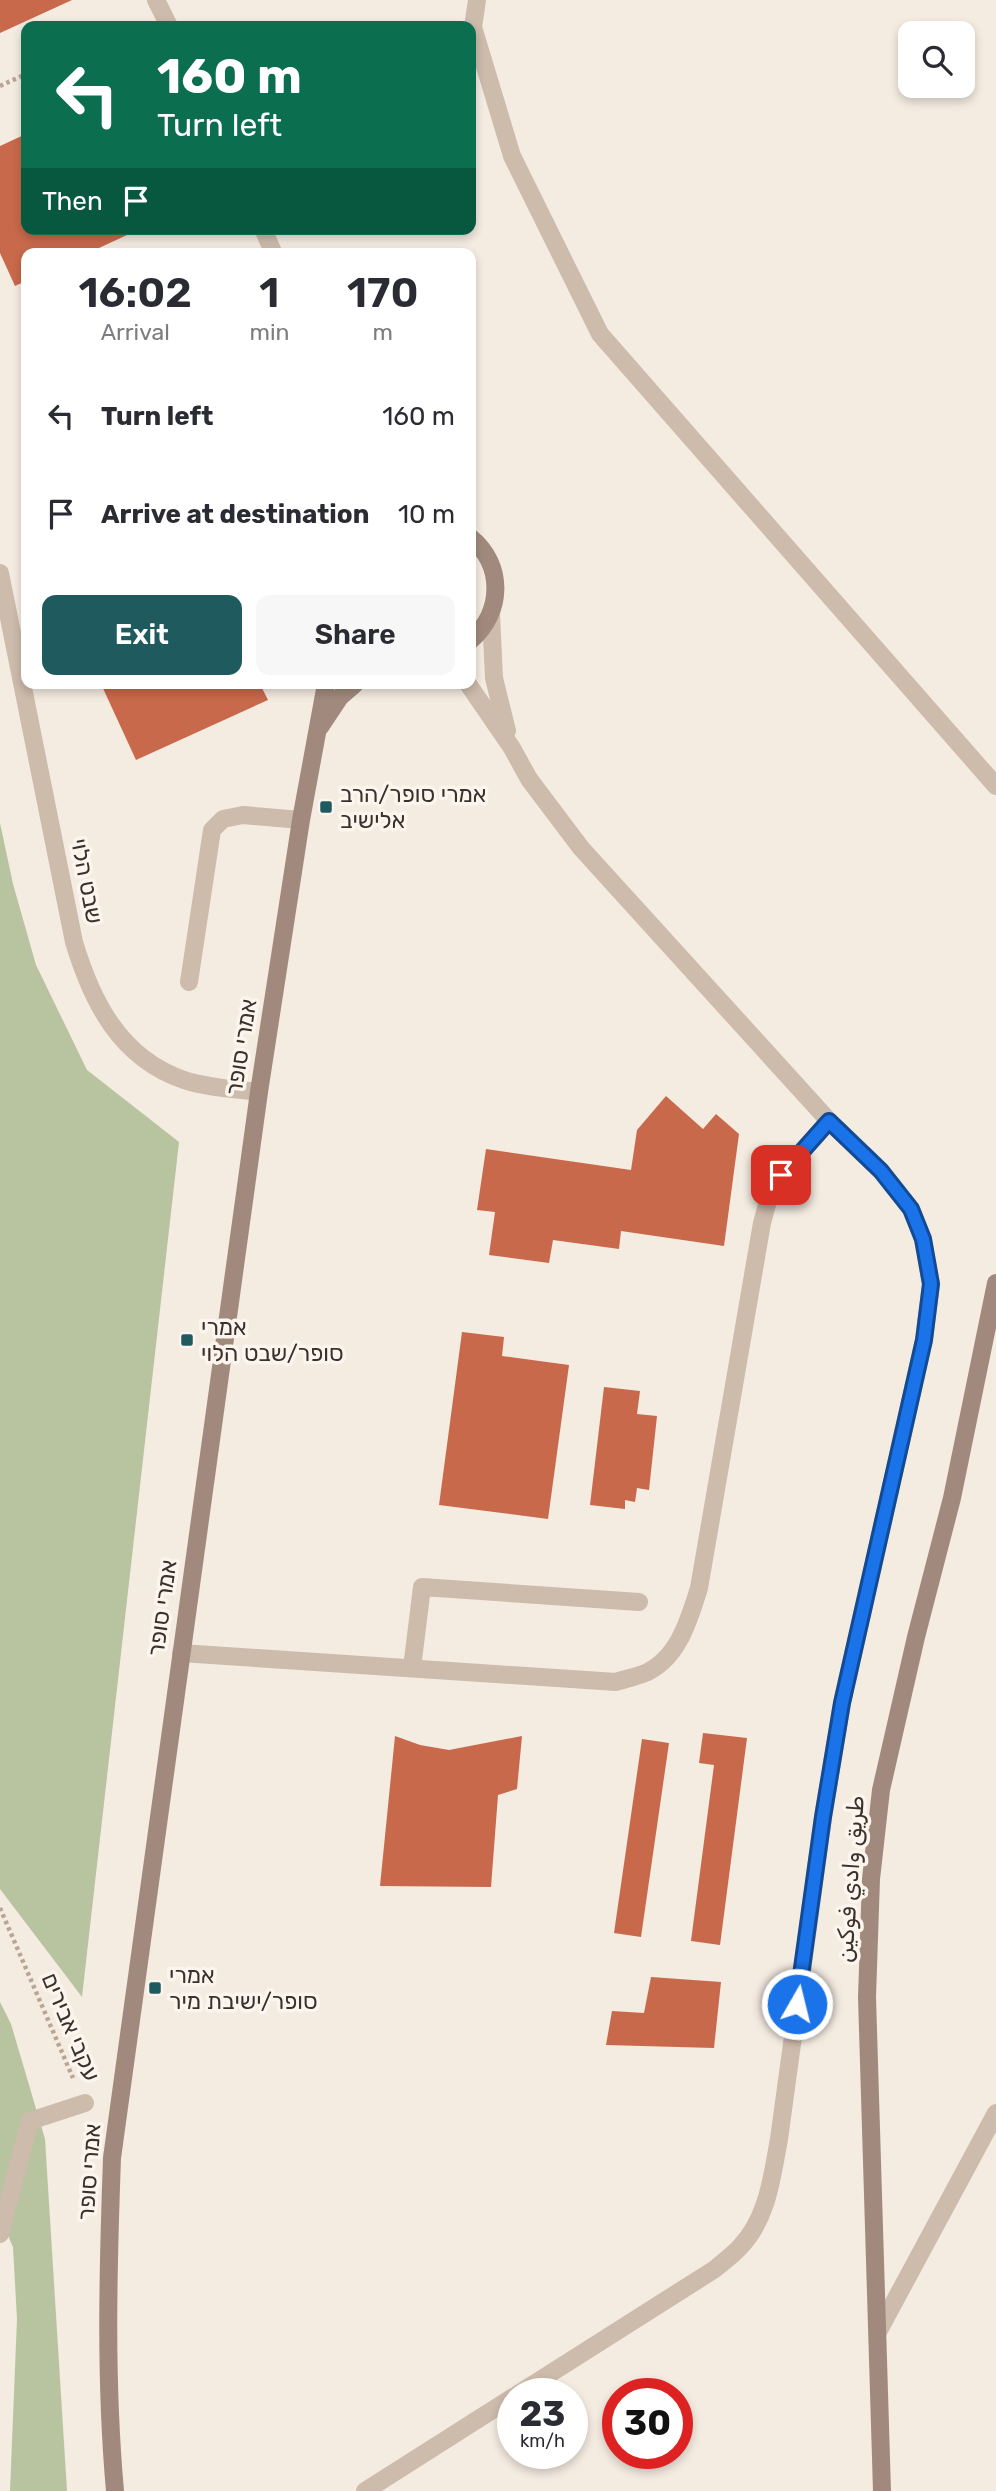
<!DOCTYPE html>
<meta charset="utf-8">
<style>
body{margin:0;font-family:Rubik,Cairo,"Noto Sans Hebrew",sans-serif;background:#f7f7f7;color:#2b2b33;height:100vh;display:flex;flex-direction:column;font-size:26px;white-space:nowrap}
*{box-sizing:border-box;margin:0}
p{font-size:23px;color:#7c7c81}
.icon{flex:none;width:38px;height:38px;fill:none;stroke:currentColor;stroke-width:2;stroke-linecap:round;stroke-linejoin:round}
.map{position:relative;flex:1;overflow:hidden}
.drawer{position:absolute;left:21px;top:248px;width:455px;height:441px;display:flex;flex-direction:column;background:#fff;border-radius:14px;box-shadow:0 4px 10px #0003}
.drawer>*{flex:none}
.banner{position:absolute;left:21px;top:21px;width:455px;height:214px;border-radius:14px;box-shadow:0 4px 10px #0003;background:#0b6e4f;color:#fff;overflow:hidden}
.buttons{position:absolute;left:898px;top:21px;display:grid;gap:14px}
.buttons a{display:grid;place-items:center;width:77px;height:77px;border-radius:14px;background:#fff;box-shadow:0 4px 10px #0003;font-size:35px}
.speed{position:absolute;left:497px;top:2378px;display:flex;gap:14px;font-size:35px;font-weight:700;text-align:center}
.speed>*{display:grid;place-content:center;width:91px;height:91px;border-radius:50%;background:#fff;box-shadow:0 4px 10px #0003;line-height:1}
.speed small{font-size:18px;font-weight:400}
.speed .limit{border:10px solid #d22;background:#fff;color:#111}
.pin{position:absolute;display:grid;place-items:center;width:60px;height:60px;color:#fff;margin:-30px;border-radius:14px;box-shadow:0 4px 10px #0006}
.me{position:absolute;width:77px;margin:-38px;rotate:8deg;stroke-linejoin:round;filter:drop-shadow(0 0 5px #0008)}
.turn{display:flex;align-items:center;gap:24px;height:147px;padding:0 21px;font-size:32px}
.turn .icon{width:91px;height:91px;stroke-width:2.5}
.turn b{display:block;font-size:49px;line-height:60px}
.then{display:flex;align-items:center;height:66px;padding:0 21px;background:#0003;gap:14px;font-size:26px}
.eta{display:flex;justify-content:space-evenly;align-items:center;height:119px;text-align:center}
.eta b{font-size:42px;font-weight:600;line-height:49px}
.cta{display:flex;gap:14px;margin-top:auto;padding:14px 21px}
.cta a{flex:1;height:80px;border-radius:14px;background:#1f5a5e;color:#fff;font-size:28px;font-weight:600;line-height:80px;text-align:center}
.cta a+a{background:#f7f7f7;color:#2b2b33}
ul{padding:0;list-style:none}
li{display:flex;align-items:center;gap:21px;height:98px;padding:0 21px}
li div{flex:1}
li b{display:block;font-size:26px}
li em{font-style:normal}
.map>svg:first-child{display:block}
.green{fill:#b8c4a0}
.building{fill:#c8694b}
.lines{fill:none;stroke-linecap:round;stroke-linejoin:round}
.path{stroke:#b9a596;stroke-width:4.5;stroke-dasharray:3.5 3.5;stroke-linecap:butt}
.lane{stroke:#cdbbac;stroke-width:18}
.street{stroke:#cdbbac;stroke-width:18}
.secondary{stroke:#a18a7d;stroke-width:18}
.route-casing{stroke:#114b97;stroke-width:18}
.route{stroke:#1a73e8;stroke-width:12}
.poi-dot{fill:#1f5a5e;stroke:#fbf5ee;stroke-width:2.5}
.labels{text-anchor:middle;stroke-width:7;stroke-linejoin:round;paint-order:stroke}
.poi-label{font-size:23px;fill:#3b302b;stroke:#fbf5ee;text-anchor:start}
.street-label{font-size:23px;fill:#3b302b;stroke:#fbf5ee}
</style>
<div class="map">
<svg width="996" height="2491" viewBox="0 0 996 2491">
<rect width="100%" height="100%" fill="#f4ebe1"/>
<path class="green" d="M 0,823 L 13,884 L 36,965 L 87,1070 L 179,1142 L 82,1997 L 0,1889 Z
M 0,2002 L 11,2024 L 45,2139 L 67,2491 L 10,2491 L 17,2319 L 13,2247 L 0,2217 Z"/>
<path class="building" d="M 0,0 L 72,0 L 0,33 Z
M 26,134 L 26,229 L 140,229 L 86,254 L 26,254 L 26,281 L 15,286 L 0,253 L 0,146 Z
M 101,684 L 260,684 L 268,700 L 136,760 Z
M 666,1096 L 703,1129 L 716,1114 L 739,1134 L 724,1246 L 621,1231 L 619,1249 L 553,1240 L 549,1263 L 489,1255 L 495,1212 L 477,1210 L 486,1149 L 631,1170 L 637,1130 Z
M 462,1332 L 504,1337 L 502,1356 L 569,1365 L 548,1519 L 439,1505 Z
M 604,1387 L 640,1391 L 637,1414 L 657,1416 L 649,1490 L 637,1488 L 635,1502 L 625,1500 L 625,1509 L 590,1505 Z
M 703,1733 L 747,1738 L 720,1945 L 691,1941 L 714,1765 L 699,1763 Z
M 395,1736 L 420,1745 L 449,1750 L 522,1736 L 517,1789 L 498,1795 L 491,1887 L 380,1886 Z
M 642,1739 L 669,1743 L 641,1937 L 614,1933 Z
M 651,1977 L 721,1982 L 714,2048 L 606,2045 L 612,2011 L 644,2013 Z"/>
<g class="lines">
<path class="path" d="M 0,86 L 26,74
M 0,1908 L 73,2078"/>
<path class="lane" d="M 189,982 L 212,830 L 223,819 L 243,815 L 301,820
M 412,1668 L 422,1587 L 639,1602
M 0,2234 L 30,2121 L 85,2103"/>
<path class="street" d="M 156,0 L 169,26
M 477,0 L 473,27 L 512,156 L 600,334 L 996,786
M 263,229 L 274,254
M 0,573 L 74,942 C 92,1002 120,1058 184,1080 C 208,1088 234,1089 259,1092
M 491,615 L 494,678 L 507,731
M 468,684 L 512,748 L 529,779 L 581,848 L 829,1121 L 881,1171 L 911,1209 L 923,1239 L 931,1284 L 924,1340 L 842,1703 L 823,1817 L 779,2139 C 772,2176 768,2218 740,2247 C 733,2255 723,2262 715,2269 L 518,2394
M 181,1653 L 616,1682 C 625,1679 634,1677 643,1674 C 678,1660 689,1620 699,1588 L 762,1223 L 768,1201 L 781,1175 L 829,1121
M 878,2332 L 996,2113
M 365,2491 L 513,2397"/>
<path class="secondary" d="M 471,538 C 504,565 503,612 471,640
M 320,727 L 340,697 L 355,684
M 115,2491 C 105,2380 108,2269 112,2158 L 259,1092 L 301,820 L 326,684
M 882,2491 L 867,1997 L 871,1879 L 881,1790 L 916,1637 L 952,1498 L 996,1283"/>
</g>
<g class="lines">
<defs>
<path id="route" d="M 781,1175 L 829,1121 L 881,1171 L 911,1209 L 923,1239 L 931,1284 L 924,1340 L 842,1703 L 823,1817 L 797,2004"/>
</defs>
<use href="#route" class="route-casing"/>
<use href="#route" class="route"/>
</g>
<g class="poi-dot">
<rect x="319" y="800" width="14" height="14" rx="3.5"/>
<rect x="180" y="1333" width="14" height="14" rx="3.5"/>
<rect x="148" y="1981" width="14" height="14" rx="3.5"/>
</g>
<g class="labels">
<g class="poi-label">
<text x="340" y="802">אמרי סופר/הרב<tspan x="340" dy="26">אלישיב</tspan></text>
<text x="201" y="1335">אמרי<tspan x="201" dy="26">סופר/שבט הלוי</tspan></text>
<text x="169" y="1983">אמרי<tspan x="169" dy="26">סופר/ישיבת מיר</tspan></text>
</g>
<g class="street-label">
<text transform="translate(87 881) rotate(79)" y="8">שבט הלוי</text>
<text transform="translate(241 1047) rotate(-81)" y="8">אמרי סופר</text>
<text transform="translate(162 1608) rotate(-82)" y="8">אמרי סופר</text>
<text transform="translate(850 1879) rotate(-86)" y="8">طريق وادي فوکين</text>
<text transform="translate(71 2027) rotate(67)" y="8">עקבי אבירים</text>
<text transform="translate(89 2172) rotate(-86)" y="8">אמרי סופר</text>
</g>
</g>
</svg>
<div class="buttons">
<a><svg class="icon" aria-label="search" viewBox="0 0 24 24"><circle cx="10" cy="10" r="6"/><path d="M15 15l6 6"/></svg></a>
</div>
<div class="speed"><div>23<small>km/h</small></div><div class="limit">30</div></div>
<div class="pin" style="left:781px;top:1175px;background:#d93025"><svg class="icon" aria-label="arrive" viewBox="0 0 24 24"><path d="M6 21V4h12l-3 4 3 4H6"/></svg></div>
<svg class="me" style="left:797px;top:2004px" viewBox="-20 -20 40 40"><circle r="17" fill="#1a73e8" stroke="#fff" stroke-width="3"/><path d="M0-11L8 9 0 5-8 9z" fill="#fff"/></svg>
<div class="banner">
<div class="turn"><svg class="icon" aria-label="left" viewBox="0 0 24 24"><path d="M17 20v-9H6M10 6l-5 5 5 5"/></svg><div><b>160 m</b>Turn left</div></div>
<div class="then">Then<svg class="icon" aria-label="arrive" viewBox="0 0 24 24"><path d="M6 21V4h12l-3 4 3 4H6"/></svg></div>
</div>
<section class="drawer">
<div class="eta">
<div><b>16:02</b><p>Arrival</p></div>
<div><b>1</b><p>min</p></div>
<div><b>170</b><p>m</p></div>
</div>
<ul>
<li><svg class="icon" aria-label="left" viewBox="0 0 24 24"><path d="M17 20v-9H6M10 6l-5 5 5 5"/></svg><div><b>Turn left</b></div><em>160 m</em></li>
<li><svg class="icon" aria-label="arrive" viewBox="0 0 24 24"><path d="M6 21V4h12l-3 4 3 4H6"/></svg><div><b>Arrive at destination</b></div><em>10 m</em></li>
</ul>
<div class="cta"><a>Exit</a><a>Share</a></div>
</section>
</div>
